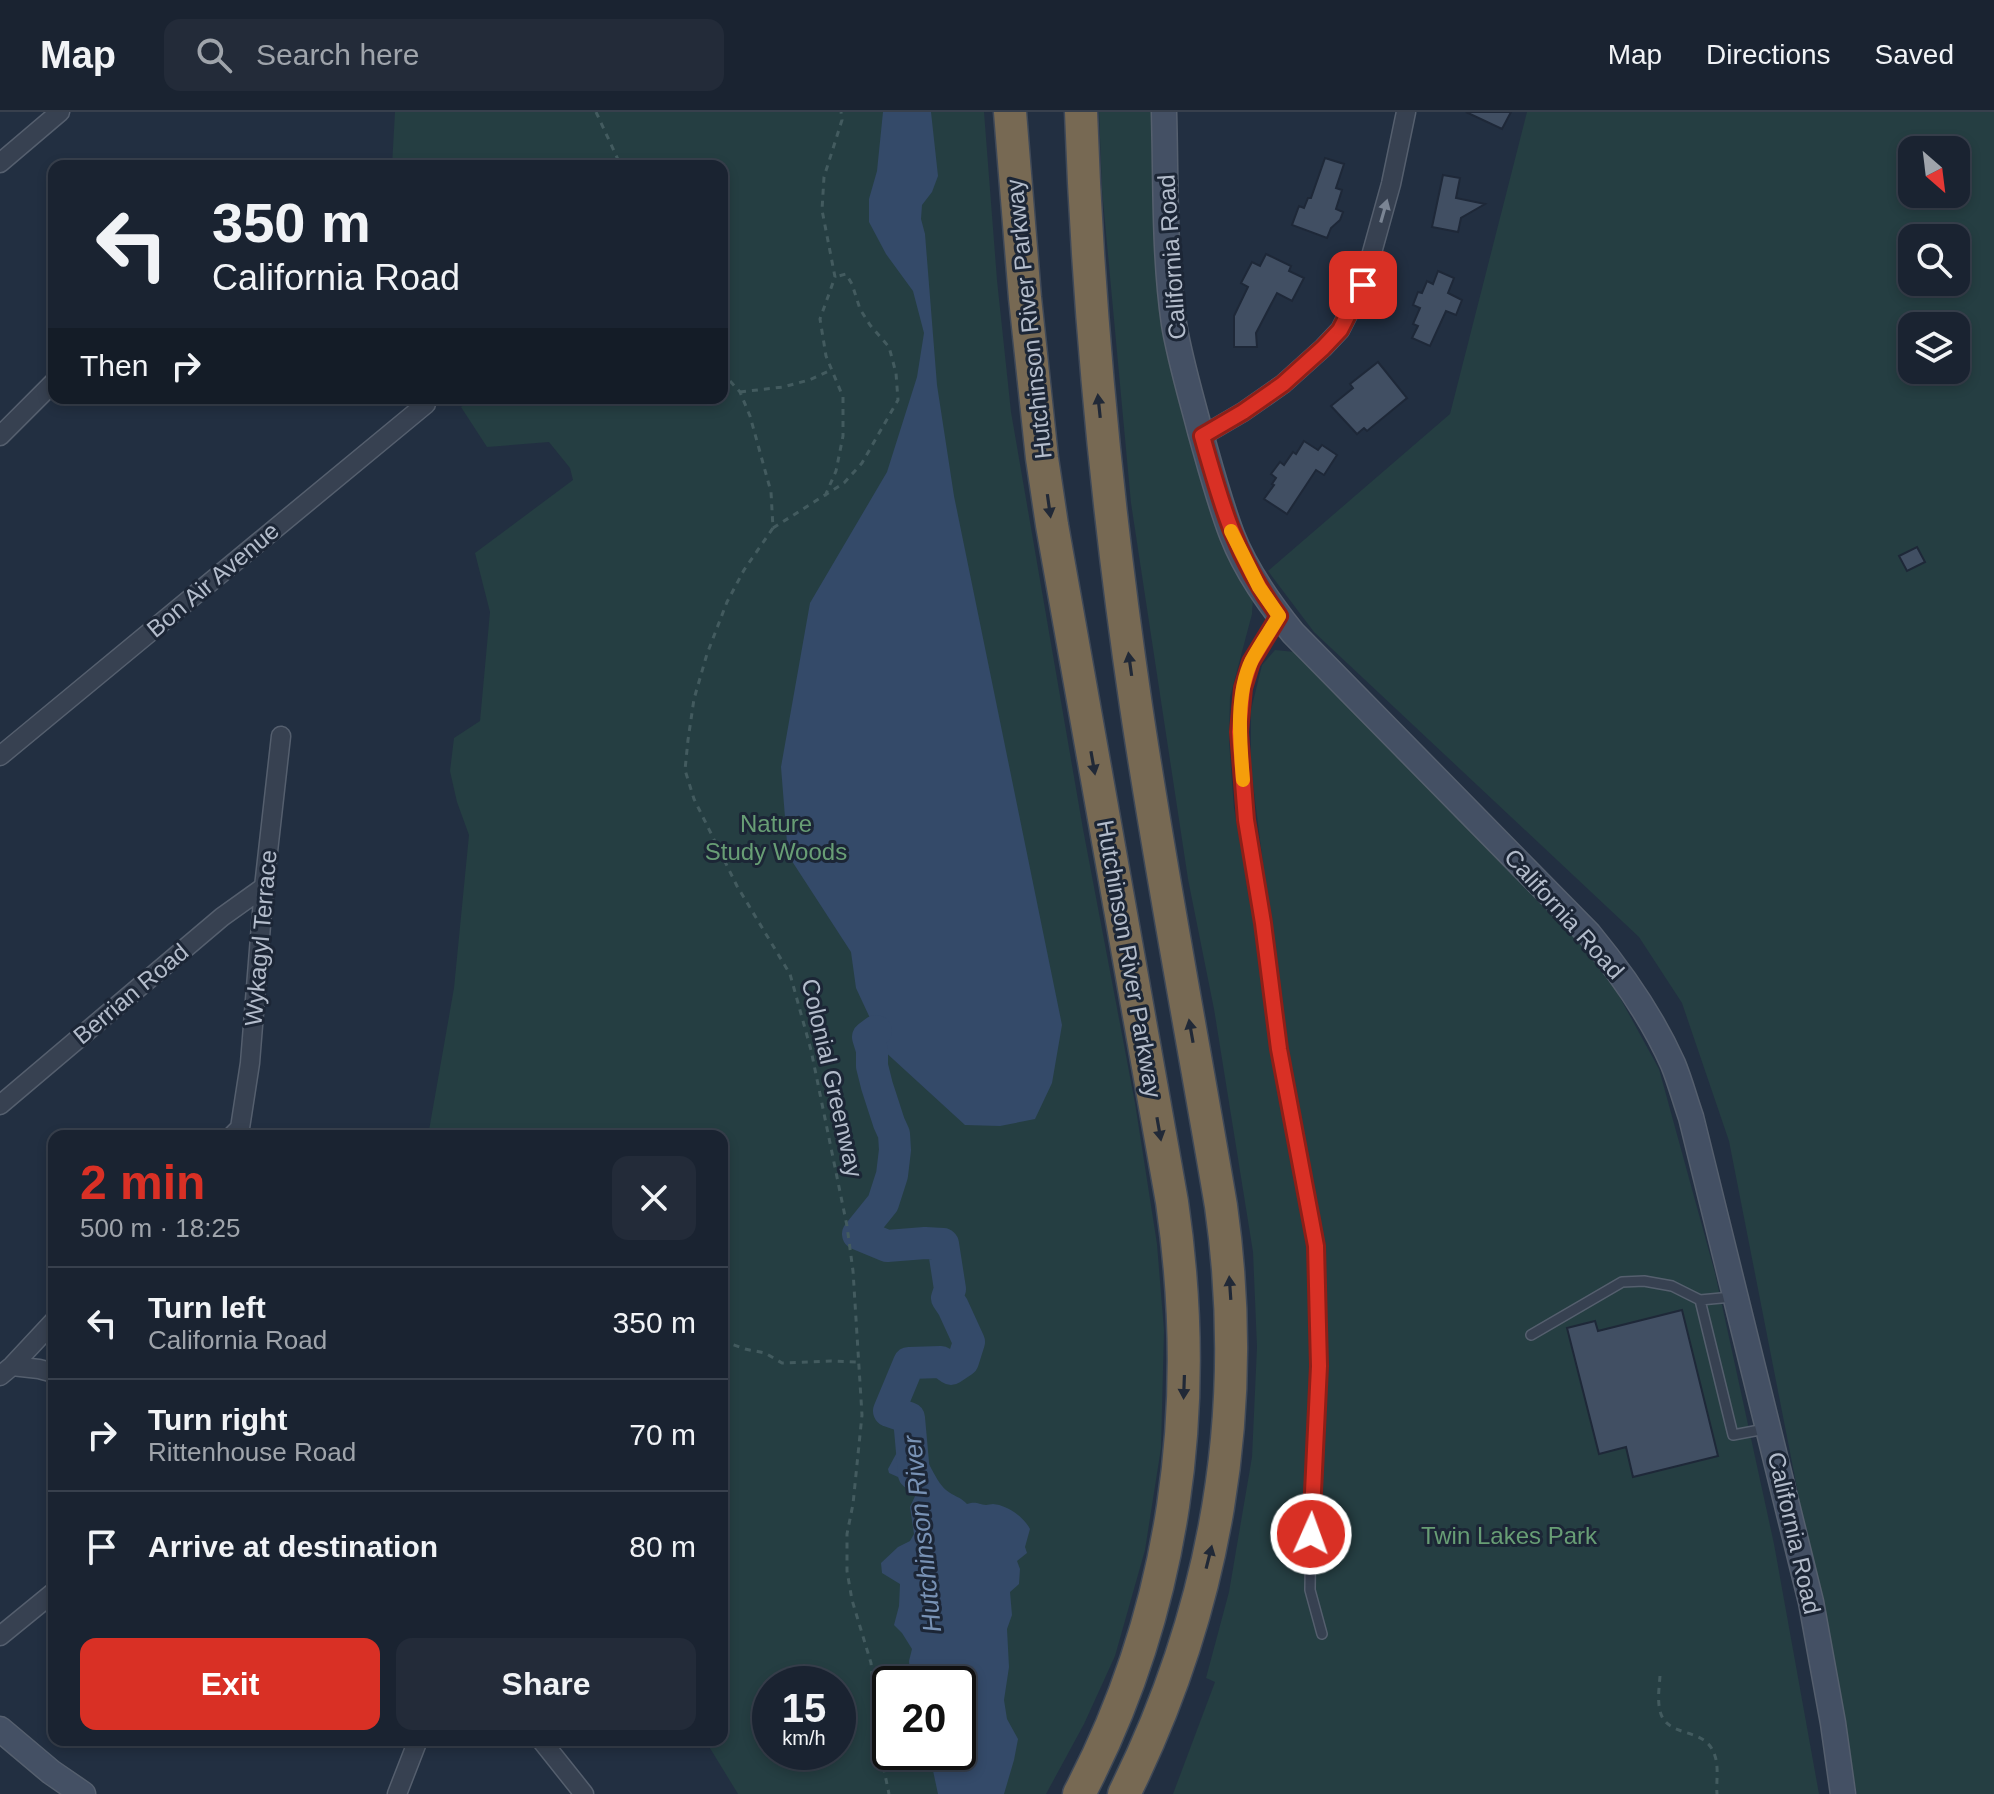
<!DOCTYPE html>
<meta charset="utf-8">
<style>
body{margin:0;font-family:Arial,sans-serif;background:#232b39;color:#f1f3f6;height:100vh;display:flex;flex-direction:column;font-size:30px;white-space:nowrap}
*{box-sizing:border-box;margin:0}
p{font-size:26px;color:#9fa4ab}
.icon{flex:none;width:44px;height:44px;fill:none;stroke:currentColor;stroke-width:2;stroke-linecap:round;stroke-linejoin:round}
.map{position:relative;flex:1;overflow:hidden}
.side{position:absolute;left:48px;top:1018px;width:680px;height:616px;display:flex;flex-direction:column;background:#1a2331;border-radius:16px;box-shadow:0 4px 12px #0003,0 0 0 2px #38404d}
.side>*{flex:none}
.top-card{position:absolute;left:48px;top:48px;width:680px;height:244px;border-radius:16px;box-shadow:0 4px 12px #0003,0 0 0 2px #38404d;background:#1a2331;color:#f1f3f6;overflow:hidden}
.needle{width:52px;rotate:152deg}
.controls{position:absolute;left:1898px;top:24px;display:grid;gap:16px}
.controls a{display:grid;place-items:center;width:72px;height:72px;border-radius:16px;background:#1a2331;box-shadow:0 4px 12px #0003,0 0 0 2px #38404d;font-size:40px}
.speed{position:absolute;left:752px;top:1554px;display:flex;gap:16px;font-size:40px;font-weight:700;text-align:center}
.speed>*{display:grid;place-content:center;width:104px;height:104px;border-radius:50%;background:#1a2331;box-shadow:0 4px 12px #0003,0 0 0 2px #38404d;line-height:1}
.speed small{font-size:20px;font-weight:400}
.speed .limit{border:4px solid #111;border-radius:12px;background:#fff;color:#111}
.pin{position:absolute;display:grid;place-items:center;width:68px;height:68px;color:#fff;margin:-34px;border-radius:16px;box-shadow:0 4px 12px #0006}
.me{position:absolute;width:88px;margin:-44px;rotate:2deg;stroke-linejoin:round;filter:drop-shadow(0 0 6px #0008)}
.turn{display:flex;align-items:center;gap:28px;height:168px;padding:0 32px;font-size:36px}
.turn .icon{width:104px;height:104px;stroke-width:2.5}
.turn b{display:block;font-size:56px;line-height:68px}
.then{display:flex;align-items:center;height:76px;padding:0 32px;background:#0003;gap:16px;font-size:30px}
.round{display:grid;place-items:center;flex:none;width:84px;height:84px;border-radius:16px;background:#232b39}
.overview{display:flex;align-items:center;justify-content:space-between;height:136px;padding:0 32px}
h1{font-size:48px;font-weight:700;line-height:60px;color:#d93025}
.primary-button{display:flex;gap:16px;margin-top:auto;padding:16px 32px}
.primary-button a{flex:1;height:92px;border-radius:16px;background:#d93025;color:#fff;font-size:32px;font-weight:700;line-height:92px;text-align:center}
.primary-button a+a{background:#232b39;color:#f1f3f6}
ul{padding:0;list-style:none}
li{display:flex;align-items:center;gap:24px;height:112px;padding:0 32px;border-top:2px solid #38404d}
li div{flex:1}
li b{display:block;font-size:30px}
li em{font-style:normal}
header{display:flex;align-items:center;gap:48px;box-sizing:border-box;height:112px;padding:0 40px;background:#1a2331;border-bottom:2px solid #38404d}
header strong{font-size:38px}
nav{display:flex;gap:44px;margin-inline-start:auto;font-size:28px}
.search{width:560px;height:72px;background:#232b39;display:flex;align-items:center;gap:20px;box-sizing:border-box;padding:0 28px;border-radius:16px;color:#9fa4ab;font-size:30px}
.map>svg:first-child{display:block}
.green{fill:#253e42;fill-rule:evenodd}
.water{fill:#344a69}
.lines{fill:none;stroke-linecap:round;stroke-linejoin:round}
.river{stroke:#344a69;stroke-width:32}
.building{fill:#414f63;stroke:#1e2838;stroke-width:2}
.lane-casing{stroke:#555f6e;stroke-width:12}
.street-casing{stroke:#555f6e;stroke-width:21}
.secondary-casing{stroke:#555f6e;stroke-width:27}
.highway-casing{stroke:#3f4958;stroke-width:35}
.path{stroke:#435b5f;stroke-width:3;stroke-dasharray:6 6;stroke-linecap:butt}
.lane{stroke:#374151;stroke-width:9}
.street{stroke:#374151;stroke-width:18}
.secondary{stroke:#445064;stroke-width:24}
.highway{stroke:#776953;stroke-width:32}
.oneway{fill:#7b8594}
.oneway2{fill:#212937}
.route-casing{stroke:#8d1f18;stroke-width:20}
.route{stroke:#d93025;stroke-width:14}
.slow{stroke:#f59e0b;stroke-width:14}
.labels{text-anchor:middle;stroke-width:6;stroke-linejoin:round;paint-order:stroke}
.street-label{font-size:24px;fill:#b3bccb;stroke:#1c2636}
.park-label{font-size:24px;fill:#689e75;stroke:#1c2636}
.water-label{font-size:26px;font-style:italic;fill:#7892b5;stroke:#1c2636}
</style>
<header>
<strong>Map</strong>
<div class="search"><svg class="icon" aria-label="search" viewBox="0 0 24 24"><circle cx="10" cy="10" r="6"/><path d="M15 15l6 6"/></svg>Search here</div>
<nav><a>Map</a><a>Directions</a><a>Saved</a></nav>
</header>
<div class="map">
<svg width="1994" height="1682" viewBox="0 0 1994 1682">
<rect width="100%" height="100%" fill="#222f41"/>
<path class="green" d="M 395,0 L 984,0 L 997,168 L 1011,300 L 1083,717 L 1135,991 L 1157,1132 L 1164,1218 L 1161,1336 L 1145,1438 L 1115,1544 L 1084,1612 L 1046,1682 L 738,1682 L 705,1628 L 722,1628 L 722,1024 L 428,1024 L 454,876 L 469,723 L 457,690 L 450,659 L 454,626 L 480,609 L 490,500 L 475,441 L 573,368 L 570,356 L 549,330 L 487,335 L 461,295 L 472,286 L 722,286 L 722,54 L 392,54 ZM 770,1572 L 838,1572 L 838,1640 L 770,1640 ZM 890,1572 L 958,1572 L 958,1640 L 890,1640 Z
M 1099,0 L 1156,0 L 1162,182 L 1253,486 L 1252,502 L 1230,585 L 1229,629 L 1234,696 L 1259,833 L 1278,953 L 1286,936 L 1251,656 L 1251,598 L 1262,553 L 1275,538 L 1295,540 L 1571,817 L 1607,862 L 1659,957 L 1715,1161 L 1774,1432 L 1819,1682 L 1173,1682 L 1215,1570 L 1206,1566 L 1229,1480 L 1252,1345 L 1257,1235 L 1253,1140 L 1214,897 L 1188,767 L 1131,391 L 1102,78 Z
M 1527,0 L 1994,0 L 1994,1682 L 1857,1682 L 1729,1029 L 1682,891 L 1639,825 L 1314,520 L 1268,459 L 1450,302 ZM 1912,38 L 1956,38 L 1956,82 L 1912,82 ZM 1912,126 L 1956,126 L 1956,170 L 1912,170 ZM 1912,214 L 1956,214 L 1956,258 L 1912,258 Z"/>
<path class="water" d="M 883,0 L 931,0 L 938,64 L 932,80 L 922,93 L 921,107 L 925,122 L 937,273 L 954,384 L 1062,913 L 1052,971 L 1035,1007 L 1000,1014 L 965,1013 L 882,937 L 876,919 L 856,876 L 851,840 L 788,743 L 781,655 L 810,491 L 887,360 L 917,265 L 924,221 L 913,179 L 886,142 L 869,110 L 869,87 L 877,59 Z
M 909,1318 L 915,1322 C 922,1336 935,1369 946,1378 C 953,1384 961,1385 967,1392 C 976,1389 978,1392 986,1393 C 988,1393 991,1392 993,1392 C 1007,1393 1024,1405 1030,1417 L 1025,1435 L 1027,1441 L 1017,1449 L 1020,1457 L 1019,1472 L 1010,1480 L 1012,1503 L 1007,1517 L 1009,1555 L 1004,1588 L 1007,1607 L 1018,1627 L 1014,1648 L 1004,1682 L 938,1682 L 929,1640 L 958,1640 L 958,1572 L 911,1572 L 909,1549 L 912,1537 L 902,1521 L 894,1513 L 899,1494 L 900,1472 L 882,1461 L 881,1451 L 898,1435 L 910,1429 L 914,1422 L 910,1395 L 916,1382 L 898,1365 L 889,1361 L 888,1357 Z"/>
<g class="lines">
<path class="river" d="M 876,919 L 868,925 L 872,938 L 872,954 L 877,974 L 889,1011 L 894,1022 L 895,1038 L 892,1063 L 883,1091 L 858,1122 L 887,1134 L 925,1131 L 943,1132 L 950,1177 L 947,1186 L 953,1195 L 969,1230 L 963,1249 L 951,1257 L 941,1250 L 909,1251 L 889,1299 L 909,1306 L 914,1362"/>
</g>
<path class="building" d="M 1466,0 L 1511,0 L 1502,17 Z
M 1325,46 L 1344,52 L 1336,76 L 1342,78 L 1336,97 L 1343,100 L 1340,108 L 1331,116 L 1327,126 L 1292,113 L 1299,94 L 1304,96 L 1308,86 L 1311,86 Z
M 1443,63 L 1460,66 L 1456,86 L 1485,92 L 1461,106 L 1458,120 L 1432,115 Z
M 1266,142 L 1291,154 L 1289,159 L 1304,166 L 1292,189 L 1277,181 L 1256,221 L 1257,235 L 1234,235 L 1234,204 L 1248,175 L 1241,171 L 1252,150 L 1260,154 Z
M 1438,159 L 1454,166 L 1448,181 L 1462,188 L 1456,203 L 1446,199 L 1430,234 L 1412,226 L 1418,214 L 1413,212 L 1420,196 L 1413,193 L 1418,180 L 1422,181 L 1427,169 L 1433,172 Z
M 1378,250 L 1407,286 L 1367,319 L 1364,316 L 1357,322 L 1331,294 L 1353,276 L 1350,272 Z
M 1304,329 L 1318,338 L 1322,333 L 1337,343 L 1324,363 L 1316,358 L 1287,402 L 1264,387 L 1274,373 L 1272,372 L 1276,366 L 1271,362 L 1280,350 L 1284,353 L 1293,340 L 1296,342 Z
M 1917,435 L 1925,450 L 1907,459 L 1899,444 Z
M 1682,1198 L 1718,1344 L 1633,1365 L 1626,1335 L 1599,1342 L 1567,1216 L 1595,1209 L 1598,1219 Z"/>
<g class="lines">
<defs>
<path id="lane" d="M 1277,507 L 1251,550 L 1243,576 L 1239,620 L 1246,708 L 1263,811 L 1279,937 L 1316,1134 L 1319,1254 L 1311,1394 L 1310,1478 L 1322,1522
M 1732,1185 L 1700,1188 L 1733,1323 L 1765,1317
M 1531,1223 L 1622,1170 L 1644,1169 L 1672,1174 L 1700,1188"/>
<path id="street" d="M 0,51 L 60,0
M 0,324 L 54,270
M 1202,324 L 1243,300 L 1283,272 L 1323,236 L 1340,218 L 1363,173 L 1391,72 L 1406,0
M 0,644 L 426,292
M 0,993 L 222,805 L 264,775
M 232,1024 L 240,1016 L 250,951 L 264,775 L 281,624
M 12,1254 L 39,1257 L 54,1261
M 0,1264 L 12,1254 L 54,1209
M 0,1524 L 54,1480
M 541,1628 L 584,1682
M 397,1682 L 418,1628"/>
<path id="secondary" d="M 1164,0 C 1166,70 1164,143 1174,212 C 1180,248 1191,284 1200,319 C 1210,354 1219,389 1232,423 C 1246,459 1269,491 1293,521 L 1589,822 C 1622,862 1652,905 1673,952 C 1680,969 1685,988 1691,1005 L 1811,1490 L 1833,1611 L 1843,1682
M 0,1617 L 51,1660 L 83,1682"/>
<path id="highway" d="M 1010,0 L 1025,186 L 1042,346 L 1052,413 L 1172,1090 C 1202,1295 1176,1497 1079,1682
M 1081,0 C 1088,199 1107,397 1136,594 C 1161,762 1193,928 1221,1094 C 1250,1299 1216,1497 1124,1682"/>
</defs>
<use href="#lane" class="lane-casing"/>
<use href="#street" class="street-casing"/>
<use href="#secondary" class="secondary-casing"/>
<use href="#highway" class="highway-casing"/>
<path class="path" d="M 596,0 L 621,54
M 722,260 L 740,280 L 750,304 L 771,380 L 773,416 L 744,458 L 727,490 L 707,542 L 694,587 L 688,628 L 685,658 L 694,687 L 737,774 L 790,862 L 811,938 L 847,1114 L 853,1159 L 862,1303 L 853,1392 L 847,1422 L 847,1459 L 852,1488 L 871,1551 L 879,1633 L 889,1682
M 740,280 L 783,275 L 809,268 L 831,258
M 825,384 L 836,359 L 843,324 L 843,285 L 826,244 L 820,207 L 835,165 L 822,98 L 824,65 L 842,8 L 841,0
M 773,416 L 844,371 L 862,351 L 898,288 L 896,261 L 889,235 L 870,213 L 860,197 L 852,172 L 846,162 L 835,165
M 722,1234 L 731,1232 L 745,1237 L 765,1241 L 782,1251 L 831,1249 L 858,1250
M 1660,1564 C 1659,1578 1656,1597 1664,1608 C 1677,1625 1707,1617 1715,1644 C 1719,1656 1716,1670 1717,1682"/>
<use href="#lane" class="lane"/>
<use href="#street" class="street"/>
<use href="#secondary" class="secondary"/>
<use href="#highway" class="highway"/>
</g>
<defs><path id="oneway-solid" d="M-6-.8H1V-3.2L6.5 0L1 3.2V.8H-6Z" transform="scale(2)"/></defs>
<use class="oneway" href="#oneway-solid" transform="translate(1384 99) rotate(-74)"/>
<g class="oneway2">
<use href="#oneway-solid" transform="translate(1099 294) rotate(-96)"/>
<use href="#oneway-solid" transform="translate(1049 394) rotate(82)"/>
<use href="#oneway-solid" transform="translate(1130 552) rotate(-98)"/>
<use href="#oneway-solid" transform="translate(1093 651) rotate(80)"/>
<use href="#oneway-solid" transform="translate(1191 919) rotate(-100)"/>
<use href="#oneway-solid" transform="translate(1159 1017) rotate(80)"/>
<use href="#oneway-solid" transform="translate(1230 1176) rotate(-94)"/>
<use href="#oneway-solid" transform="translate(1184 1275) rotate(92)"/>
<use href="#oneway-solid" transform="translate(1209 1445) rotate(-76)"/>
</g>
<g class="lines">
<defs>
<path id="route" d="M 1311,1422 L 1319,1254 L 1316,1134 L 1279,937 L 1263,811 L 1246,708 L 1239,620 L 1243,576 L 1251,550 L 1279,504 C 1236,446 1221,392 1202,324 L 1243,300 L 1283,272 L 1323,236 L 1340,218 L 1363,173"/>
</defs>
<use href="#route" class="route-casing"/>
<use href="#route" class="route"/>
<path class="slow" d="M 1231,419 L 1259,475 L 1279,504 C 1270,519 1260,533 1252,548 C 1235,582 1240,631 1243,668"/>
</g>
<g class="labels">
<g class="street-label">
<text transform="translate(1172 145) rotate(-94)" y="8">California Road</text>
<text transform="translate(1029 207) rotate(-96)" y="8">Hutchinson River Parkway</text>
<text transform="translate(213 468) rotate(-40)" y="8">Bon Air Avenue</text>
<text transform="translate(1564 802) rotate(48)" y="8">California Road</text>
<text transform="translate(261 826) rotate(-85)" y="8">Wykagyl Terrace</text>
<text transform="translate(1129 847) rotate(80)" y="8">Hutchinson River Parkway</text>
<text transform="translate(131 882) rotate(-40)" y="8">Berrian Road</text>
<text transform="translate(832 966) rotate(77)" y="8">Colonial Greenway</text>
<text transform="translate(1794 1421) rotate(77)" y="8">California Road</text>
</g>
<g class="park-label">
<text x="776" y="720">Nature<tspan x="776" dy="28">Study Woods</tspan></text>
<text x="1509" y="1432">Twin Lakes Park</text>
</g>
<g class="water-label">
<text transform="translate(922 1422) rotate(-96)" y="9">Hutchinson River</text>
</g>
</g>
</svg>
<div class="controls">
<a><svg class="needle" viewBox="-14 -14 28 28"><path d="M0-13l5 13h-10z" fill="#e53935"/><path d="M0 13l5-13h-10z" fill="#9fa4ab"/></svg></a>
<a><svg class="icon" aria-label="search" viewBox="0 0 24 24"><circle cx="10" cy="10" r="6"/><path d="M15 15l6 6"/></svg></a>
<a><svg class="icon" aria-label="layers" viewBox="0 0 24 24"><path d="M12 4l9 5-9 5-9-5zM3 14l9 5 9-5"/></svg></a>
</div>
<div class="speed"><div>15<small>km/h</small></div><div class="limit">20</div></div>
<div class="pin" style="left:1363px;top:173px;background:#d93025"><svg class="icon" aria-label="arrive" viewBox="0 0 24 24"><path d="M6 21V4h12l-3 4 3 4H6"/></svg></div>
<svg class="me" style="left:1311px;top:1422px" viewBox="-20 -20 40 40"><circle r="17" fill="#d93025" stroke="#fff" stroke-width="3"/><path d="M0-11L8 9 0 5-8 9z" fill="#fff"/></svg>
<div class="top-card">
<div class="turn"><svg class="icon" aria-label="left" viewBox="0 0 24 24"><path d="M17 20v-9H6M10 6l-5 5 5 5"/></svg><div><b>350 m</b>California Road</div></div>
<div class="then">Then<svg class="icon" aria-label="right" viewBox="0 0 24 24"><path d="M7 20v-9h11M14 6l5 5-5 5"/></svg></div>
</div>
<section class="side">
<div class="overview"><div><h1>2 min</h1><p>500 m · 18:25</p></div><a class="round"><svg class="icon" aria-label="close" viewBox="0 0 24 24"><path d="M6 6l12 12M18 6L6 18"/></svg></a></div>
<ul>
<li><svg class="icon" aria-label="left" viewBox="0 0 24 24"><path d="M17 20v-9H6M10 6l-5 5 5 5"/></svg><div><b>Turn left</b><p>California Road</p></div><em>350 m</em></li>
<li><svg class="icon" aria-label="right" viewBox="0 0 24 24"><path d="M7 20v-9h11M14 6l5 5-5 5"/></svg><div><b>Turn right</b><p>Rittenhouse Road</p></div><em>70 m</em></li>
<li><svg class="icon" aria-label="arrive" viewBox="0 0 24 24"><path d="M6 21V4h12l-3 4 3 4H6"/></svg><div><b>Arrive at destination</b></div><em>80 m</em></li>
</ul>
<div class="primary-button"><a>Exit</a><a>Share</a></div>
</section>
</div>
